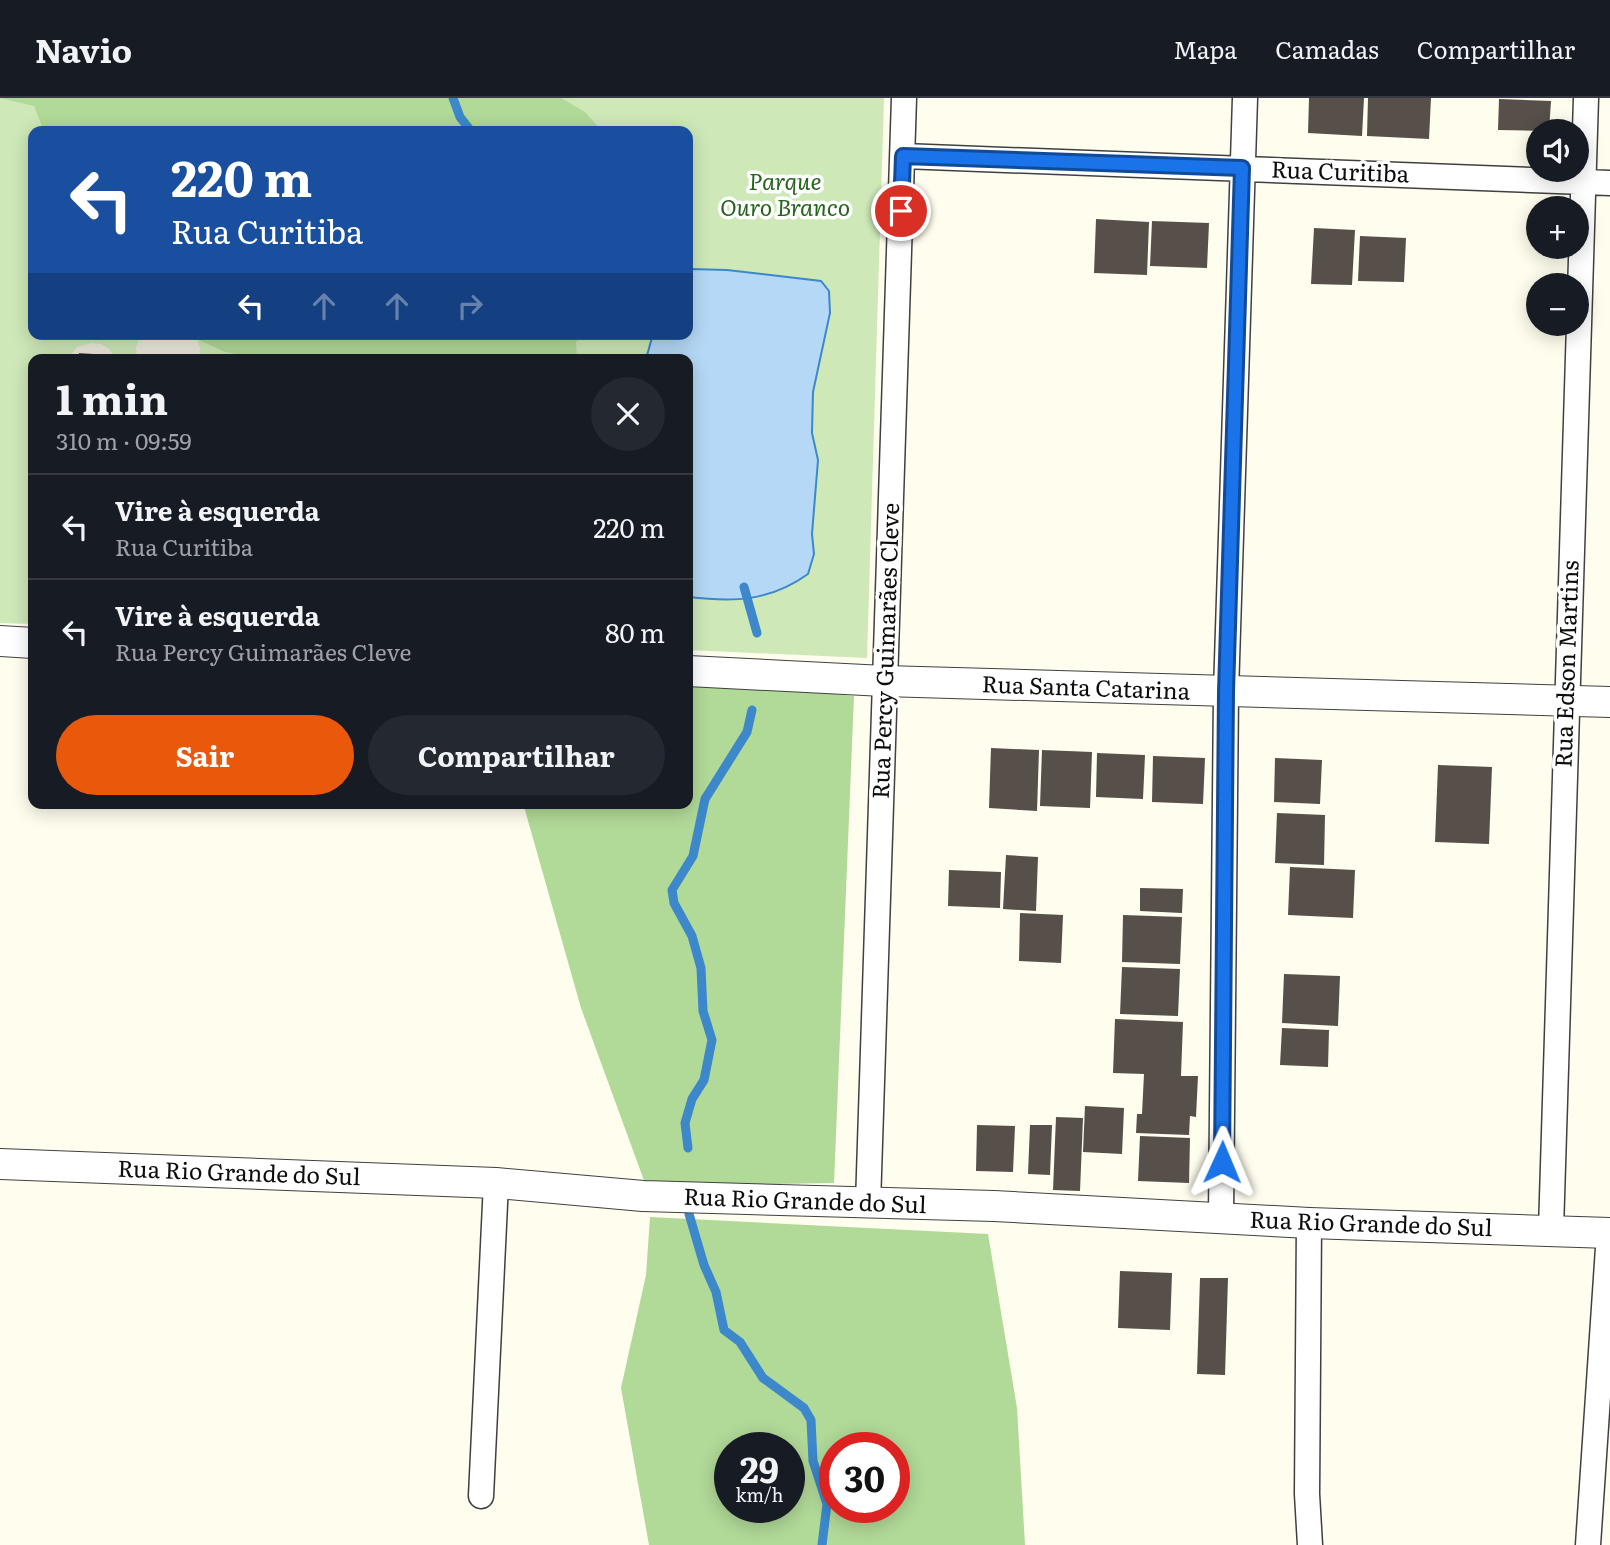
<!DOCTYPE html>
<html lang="pt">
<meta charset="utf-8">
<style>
body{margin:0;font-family:Literata,serif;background:#242831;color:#f1f3f6;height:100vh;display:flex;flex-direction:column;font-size:26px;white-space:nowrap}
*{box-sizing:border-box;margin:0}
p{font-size:23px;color:#9ea1a6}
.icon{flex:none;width:38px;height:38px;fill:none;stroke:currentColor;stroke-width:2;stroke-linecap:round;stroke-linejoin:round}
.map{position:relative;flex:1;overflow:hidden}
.panel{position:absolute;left:28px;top:256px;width:665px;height:455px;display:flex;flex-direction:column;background:#171b24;border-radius:14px;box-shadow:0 4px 18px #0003}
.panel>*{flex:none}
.guide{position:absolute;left:28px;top:28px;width:665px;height:214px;border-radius:14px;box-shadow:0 4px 18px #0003;background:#1a4fa0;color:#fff;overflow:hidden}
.tools{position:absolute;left:1526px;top:21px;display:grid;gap:14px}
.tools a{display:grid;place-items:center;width:63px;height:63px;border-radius:50%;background:#171b24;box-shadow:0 4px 18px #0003;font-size:35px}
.speed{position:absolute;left:714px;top:1334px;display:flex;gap:14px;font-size:35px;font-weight:700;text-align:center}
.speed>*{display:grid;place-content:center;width:91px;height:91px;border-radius:50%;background:#171b24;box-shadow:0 4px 18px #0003;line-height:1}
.speed small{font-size:18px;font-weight:400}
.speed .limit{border:10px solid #d22;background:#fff;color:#111}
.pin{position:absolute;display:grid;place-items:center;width:60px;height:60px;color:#fff;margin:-30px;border:4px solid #fff;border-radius:50%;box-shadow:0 2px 7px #0007}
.me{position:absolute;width:77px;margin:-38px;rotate:1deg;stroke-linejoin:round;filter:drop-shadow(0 0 5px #0008)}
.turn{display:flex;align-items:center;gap:24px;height:147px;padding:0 28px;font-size:32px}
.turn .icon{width:91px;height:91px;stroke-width:2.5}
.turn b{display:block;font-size:49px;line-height:60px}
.lanes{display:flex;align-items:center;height:66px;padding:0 28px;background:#0003;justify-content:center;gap:35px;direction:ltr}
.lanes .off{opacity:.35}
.round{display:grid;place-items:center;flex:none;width:74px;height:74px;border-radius:37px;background:#242831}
.head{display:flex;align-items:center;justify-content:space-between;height:119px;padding:0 28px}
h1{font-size:42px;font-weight:700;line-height:52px}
.action{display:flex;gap:14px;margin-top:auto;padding:14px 28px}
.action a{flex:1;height:80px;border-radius:42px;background:#ea580c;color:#fff;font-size:28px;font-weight:700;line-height:80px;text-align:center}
.action a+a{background:#242831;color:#f1f3f6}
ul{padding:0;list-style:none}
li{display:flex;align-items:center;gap:21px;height:105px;padding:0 28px;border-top:2px solid #363941}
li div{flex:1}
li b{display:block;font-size:26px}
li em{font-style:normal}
header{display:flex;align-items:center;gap:42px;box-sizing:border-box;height:98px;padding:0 35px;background:#171b24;border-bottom:2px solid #363941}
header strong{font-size:33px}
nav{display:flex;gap:38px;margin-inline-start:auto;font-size:24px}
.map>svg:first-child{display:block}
.green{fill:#cee8b8;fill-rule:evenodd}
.forest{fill:#b1d998;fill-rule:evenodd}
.plaza{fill:#eeebdd}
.water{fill:#b4d8f5;stroke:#3c88cb;stroke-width:2}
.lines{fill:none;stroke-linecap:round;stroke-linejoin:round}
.stream{stroke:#3c88cb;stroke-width:9}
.building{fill:#564f4a}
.minor-casing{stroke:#404040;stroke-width:27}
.tertiary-casing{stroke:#404040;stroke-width:32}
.minor{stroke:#fff;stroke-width:24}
.tertiary{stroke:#fff;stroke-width:30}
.route-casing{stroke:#114b97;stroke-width:18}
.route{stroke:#1a73e8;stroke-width:12}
.labels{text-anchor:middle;stroke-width:7;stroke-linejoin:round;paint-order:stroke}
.street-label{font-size:23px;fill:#0d0d0d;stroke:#fff}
.park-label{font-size:23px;font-style:italic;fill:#28641f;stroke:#fff}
</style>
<header>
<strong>Navio</strong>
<nav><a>Mapa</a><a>Camadas</a><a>Compartilhar</a></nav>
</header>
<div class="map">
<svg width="1610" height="1447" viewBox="0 0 1610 1447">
<rect width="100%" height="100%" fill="#fffdee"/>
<path class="green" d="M 0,0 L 884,0 L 867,560 L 688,552 L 688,261 L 33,261 L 33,526 L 0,525 ZM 33,33 L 688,33 L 688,236 L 33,236 Z"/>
<path class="forest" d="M 0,0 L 561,0 L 585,14 L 602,33 L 44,33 L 34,8 Z
M 186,236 L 587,236 L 576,244 L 577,261 L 249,261 L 247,258 L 225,254 Z
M 688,582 L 854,598 L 834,1085 L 646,1088 L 581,910 L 523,705 L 688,705 Z
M 650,1119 L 988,1136 L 1017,1310 L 1025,1447 L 649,1447 L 621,1290 L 646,1177 ZM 730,1349 L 789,1349 L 789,1409 L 730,1409 ZM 835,1349 L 894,1349 L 894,1409 L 835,1409 Z"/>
<path class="plaza" d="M 141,236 L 195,236 L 200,250 L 199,261 L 137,261 L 136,249 Z
M 92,245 L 101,246 L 109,251 L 117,261 L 67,261 L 77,249 Z"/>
<path class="water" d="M 690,171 L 727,172 L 821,183 L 829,193 L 830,215 L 813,294 L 812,335 L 818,362 L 812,436 L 814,456 L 808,476 C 769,504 733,504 688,499 L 688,261 L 646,261 L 653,236 L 688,236 Z"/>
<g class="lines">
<path class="stream" d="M 453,0 L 460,19 L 471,33
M 744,489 L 757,535
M 688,1050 L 685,1025 L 692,1001 L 704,982 L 712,942 L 703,913 L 701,870 L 692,838 L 674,805 L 672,792 L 693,758 L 705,701 L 747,634 L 752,612
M 689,1116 L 704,1167 L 716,1194 L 724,1232 L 740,1244 L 763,1280 L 804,1310 L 811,1322 L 813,1363 L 827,1406 L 822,1447"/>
</g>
<path class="building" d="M 1309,0 L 1364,0 L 1362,38 L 1308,35 Z
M 1368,0 L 1431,0 L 1429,41 L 1367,38 Z
M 1499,1 L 1551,3 L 1549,33 L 1498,32 Z
M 1096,121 L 1149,124 L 1147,177 L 1094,175 Z
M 1152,123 L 1209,125 L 1207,170 L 1150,168 Z
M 1314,130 L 1355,132 L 1352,187 L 1311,186 Z
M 1360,138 L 1406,140 L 1404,184 L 1358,183 Z
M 79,255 L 108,257 L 108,261 L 78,261 Z
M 991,650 L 1039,652 L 1037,713 L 989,710 Z
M 1042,652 L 1092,654 L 1090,710 L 1040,708 Z
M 1097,655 L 1145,657 L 1143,701 L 1096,699 Z
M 1153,658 L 1205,660 L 1203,706 L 1152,704 Z
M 1275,660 L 1322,662 L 1320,706 L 1274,704 Z
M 1438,667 L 1492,669 L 1489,746 L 1435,744 Z
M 1277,715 L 1325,717 L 1324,767 L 1275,765 Z
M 1006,757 L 1038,759 L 1036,813 L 1003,811 Z
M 1290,769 L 1355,772 L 1353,820 L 1288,817 Z
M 949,772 L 1001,774 L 1000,810 L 948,808 Z
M 1140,790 L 1183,791 L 1182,815 L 1140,813 Z
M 1020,815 L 1063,817 L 1061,865 L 1019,863 Z
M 1123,817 L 1182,819 L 1180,866 L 1122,864 Z
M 1122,869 L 1180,871 L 1178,918 L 1120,916 Z
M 1284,876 L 1340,878 L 1338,928 L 1282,925 Z
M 1115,921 L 1183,924 L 1181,978 L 1198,978 L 1196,1019 L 1190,1018 L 1189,1037 L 1136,1035 L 1137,1016 L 1142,1016 L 1144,976 L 1113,975 Z
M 1282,930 L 1329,932 L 1328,969 L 1280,967 Z
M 1085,1008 L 1124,1010 L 1122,1056 L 1083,1054 Z
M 1056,1019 L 1083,1020 L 1080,1093 L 1053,1092 Z
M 977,1027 L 1015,1028 L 1013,1074 L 976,1073 Z
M 1030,1027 L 1052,1027 L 1050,1077 L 1028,1076 Z
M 1140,1038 L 1190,1040 L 1189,1085 L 1138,1083 Z
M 1120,1173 L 1172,1175 L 1170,1232 L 1118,1230 Z
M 1200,1180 L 1228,1180 L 1225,1277 L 1197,1276 Z"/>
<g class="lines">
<defs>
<path id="minor" d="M 903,58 L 1610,85
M 868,1106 L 904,0
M 1221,1119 L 1226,594 L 1245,0
M 1309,1125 L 1307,1396 L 1310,1447
M 1551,1132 L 1586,0
M 481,1398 L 496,1085
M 1588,1447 L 1609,1135"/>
<path id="tertiary" d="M 0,543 L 33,545
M 688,573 L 884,583 L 1610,604
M 0,1066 L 496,1085 L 643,1098 L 994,1108 L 1309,1125 L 1610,1135"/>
</defs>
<use href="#minor" class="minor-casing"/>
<use href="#tertiary" class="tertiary-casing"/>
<use href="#minor" class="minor"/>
<use href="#tertiary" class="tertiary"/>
</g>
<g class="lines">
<defs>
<path id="route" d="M 901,113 L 903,58 L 1242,70 L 1226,594 L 1222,1064"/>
</defs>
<use href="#route" class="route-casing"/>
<use href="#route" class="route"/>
</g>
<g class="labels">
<g class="street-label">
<text transform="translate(1340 74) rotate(2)" y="8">Rua Curitiba</text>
<text transform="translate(886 553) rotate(-88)" y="8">Rua Percy Guimarães Cleve</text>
<text transform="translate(1567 566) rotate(-88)" y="8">Rua Edson Martins</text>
<text transform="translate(1086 590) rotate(2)" y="8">Rua Santa Catarina</text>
<text transform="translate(239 1075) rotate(2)" y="8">Rua Rio Grande do Sul</text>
<text transform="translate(805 1103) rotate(2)" y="8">Rua Rio Grande do Sul</text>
<text transform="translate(1371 1126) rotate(2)" y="8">Rua Rio Grande do Sul</text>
</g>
<g class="park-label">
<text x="785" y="92">Parque<tspan x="785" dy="26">Ouro Branco</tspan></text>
</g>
</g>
</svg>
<div class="tools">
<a><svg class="icon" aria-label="sound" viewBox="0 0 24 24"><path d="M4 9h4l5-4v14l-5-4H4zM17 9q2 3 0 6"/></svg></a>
<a>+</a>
<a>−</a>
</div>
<div class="speed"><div>29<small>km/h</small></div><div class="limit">30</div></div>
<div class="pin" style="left:901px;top:113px;background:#d93025"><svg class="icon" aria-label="arrive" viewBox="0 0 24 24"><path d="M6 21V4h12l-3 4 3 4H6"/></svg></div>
<svg class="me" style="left:1222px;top:1064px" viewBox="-20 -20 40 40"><path d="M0-17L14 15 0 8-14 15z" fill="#1a73e8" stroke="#fff" stroke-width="4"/></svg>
<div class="guide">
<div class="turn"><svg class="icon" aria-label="left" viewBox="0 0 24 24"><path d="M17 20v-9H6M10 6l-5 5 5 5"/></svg><div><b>220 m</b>Rua Curitiba</div></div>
<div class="lanes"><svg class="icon" aria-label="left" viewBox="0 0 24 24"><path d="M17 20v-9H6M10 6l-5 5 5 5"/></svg><svg class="icon off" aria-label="ahead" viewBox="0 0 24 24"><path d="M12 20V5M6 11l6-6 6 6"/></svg><svg class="icon off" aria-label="ahead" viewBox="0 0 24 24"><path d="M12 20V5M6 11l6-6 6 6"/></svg><svg class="icon off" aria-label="right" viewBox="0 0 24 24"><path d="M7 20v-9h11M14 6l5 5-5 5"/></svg></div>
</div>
<section class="panel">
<div class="head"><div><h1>1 min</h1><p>310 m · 09:59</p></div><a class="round"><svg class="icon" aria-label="close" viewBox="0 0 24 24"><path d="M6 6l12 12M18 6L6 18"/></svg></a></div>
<ul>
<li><svg class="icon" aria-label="left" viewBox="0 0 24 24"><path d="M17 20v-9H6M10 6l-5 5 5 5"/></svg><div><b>Vire à esquerda</b><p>Rua Curitiba</p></div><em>220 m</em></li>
<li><svg class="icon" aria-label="left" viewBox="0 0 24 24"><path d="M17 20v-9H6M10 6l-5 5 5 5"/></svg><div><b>Vire à esquerda</b><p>Rua Percy Guimarães Cleve</p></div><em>80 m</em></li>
</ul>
<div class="action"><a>Sair</a><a>Compartilhar</a></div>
</section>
</div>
